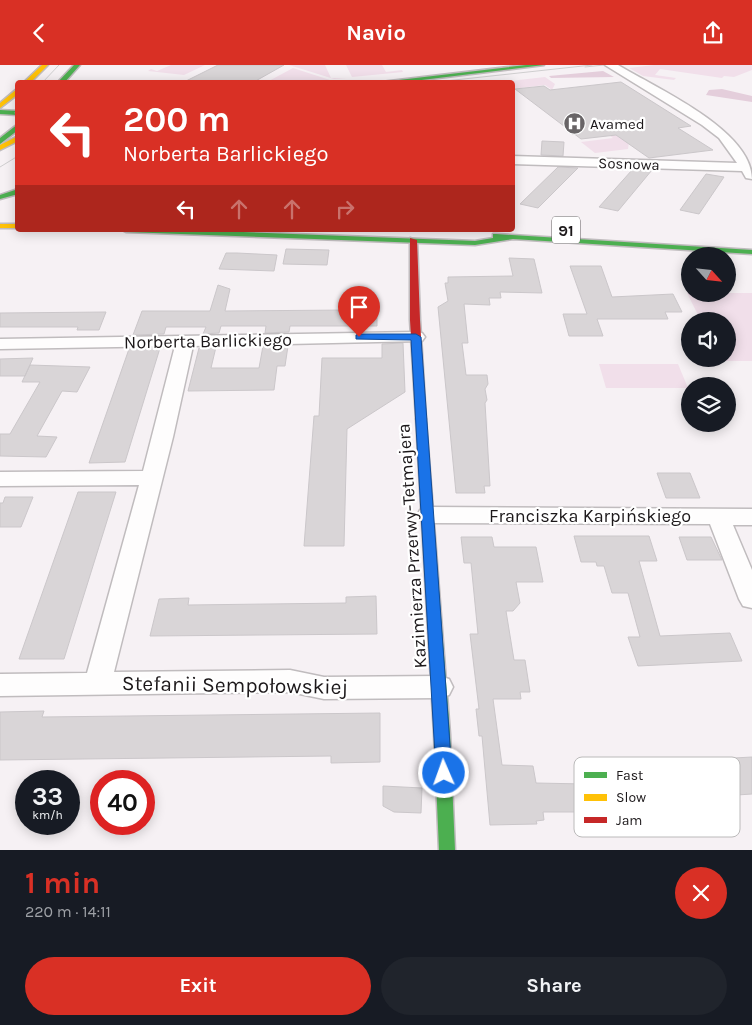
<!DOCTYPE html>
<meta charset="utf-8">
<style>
body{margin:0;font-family:Karla,sans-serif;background:#20242c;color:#f1f3f6;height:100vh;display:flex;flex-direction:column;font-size:19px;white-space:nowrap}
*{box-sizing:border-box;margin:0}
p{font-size:16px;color:#9ea1a6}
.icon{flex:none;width:28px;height:28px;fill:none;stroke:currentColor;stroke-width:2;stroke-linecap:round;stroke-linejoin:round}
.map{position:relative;height:785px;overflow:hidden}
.sheet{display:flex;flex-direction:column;background:#171b24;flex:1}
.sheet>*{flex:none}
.hud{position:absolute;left:15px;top:15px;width:500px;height:152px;border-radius:5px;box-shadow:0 2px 12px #0003;background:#d93025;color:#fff;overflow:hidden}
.needle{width:32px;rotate:117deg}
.fabs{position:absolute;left:681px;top:182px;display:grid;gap:10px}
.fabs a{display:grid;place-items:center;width:55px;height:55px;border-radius:50%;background:#171b24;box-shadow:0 2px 12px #0003;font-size:25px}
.speed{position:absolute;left:15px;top:705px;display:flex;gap:10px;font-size:25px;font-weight:700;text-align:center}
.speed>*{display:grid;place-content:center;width:65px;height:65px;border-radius:50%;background:#171b24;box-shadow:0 2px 12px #0003;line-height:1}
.speed small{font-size:12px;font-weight:400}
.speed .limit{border:8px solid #d22;background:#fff;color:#111}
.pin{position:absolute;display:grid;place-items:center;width:42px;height:42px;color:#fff;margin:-51px -21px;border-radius:50% 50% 50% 0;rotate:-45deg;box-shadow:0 0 5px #0007}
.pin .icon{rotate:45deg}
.me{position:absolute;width:55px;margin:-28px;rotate:358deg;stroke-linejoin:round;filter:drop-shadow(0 0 4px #0008)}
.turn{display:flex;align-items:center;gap:18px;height:105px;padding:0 25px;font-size:22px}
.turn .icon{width:65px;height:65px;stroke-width:2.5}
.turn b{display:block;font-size:35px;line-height:42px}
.lanes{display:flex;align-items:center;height:48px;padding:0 25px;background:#0003;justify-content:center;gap:25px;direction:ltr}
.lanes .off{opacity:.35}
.round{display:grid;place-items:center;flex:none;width:52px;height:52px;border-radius:26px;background:#20242c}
.overview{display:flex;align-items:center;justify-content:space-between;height:85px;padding:0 25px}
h1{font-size:30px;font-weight:700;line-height:38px;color:#d93025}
.primary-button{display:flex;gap:10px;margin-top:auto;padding:10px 25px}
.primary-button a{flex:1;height:58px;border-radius:30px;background:#d93025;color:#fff;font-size:20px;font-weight:700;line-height:58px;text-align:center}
.primary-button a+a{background:#20242c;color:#f1f3f6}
header{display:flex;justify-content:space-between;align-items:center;height:65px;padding:0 25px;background:#d93025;color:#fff;font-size:22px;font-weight:700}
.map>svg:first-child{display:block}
.green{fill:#f1dfea}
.forest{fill:#e4cedb}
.building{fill:#d9d5d7;stroke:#cbc7ca}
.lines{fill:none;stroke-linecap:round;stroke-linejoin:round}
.street-casing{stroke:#c0bcbe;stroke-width:3}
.fast-casing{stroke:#c0bcbe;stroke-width:3}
.slow-casing{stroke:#c0bcbe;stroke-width:3}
.jam-casing{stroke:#c0bcbe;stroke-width:3}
.street{fill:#fefdfd;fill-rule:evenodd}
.fast{fill:#4caf50;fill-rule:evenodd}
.slow{fill:#ffc107;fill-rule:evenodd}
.jam{fill:#c62828;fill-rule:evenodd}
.tram{stroke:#cfcecf;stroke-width:1}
.route{fill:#1a73e8;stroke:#114b97}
.labels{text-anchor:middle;stroke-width:4.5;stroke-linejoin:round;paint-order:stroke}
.far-poi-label{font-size:15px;fill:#1c181a;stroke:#fff;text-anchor:start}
.far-street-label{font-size:15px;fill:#1c181a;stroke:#fff}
.shield{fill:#fff;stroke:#605d5f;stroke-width:1}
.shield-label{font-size:16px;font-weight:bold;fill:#1c181a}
.street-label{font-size:18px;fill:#1c181a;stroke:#fff}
.near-street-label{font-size:21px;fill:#1c181a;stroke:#fff}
.key{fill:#fff;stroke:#bbbaba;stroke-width:1}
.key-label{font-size:14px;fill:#1c181a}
</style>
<header><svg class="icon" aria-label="back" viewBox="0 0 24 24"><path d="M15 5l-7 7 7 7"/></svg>Navio<svg class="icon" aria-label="share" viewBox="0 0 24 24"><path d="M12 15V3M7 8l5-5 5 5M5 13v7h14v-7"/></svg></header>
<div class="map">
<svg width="752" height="785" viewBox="0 0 752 785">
<rect width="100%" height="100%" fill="#f6f1f4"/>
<path class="green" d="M 171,0 L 205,0 L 184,10 L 148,6 L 151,4 L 157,6 Z
M 289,0 L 325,0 L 331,13 L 347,13 L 334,14 Z
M 346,0 L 382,0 L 386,7 L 402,5 L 403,7 L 352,12 Z
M 654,0 L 752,0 L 752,5 L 734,12 L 724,11 L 722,13 L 660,4 L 655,10 L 676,13 L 674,15 L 643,11 L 629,3 Z
M 293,3 L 330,15 L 267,17 Z
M 545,12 L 555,19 L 552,25 L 545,20 L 513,24 L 512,18 L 492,18 Z
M 594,60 L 630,69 L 628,84 L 595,88 L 581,77 L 613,73 Z
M 687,228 L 752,228 L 752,296 L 721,296 L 720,294 L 728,294 L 728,256 L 701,256 Z
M 599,299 L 678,299 L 688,323 L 606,323 Z"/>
<path class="forest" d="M 603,6 L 614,12 L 551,13 L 549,11 Z
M 722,24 L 752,31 L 752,37 L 706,30 L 709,25 Z"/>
<path class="building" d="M 218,0 L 284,0 L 252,18 L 182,18 Z
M 621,17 L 691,61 L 678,63 L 713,85 L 649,93 L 616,70 L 581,74 L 515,24 L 544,21 L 550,25 Z
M 542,76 L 564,77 L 563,91 L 541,90 Z
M 558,102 L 578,103 L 538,143 L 520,139 Z
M 632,105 L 652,105 L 618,146 L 599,142 Z
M 706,109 L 724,112 L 699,149 L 680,145 Z
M 286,184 L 329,185 L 327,200 L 283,199 Z
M 226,188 L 237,188 L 277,190 L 274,206 L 219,204 Z
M 509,193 L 534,194 L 542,228 L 500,227 L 501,233 L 489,233 L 490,240 L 464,239 L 468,278 L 462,278 L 466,310 L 487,310 L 488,319 L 485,324 L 487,335 L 485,338 L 490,421 L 484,421 L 485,428 L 456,428 L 438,242 L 448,236 L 445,218 L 448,218 L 448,212 L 513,211 Z
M 570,201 L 601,201 L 612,232 L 673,229 L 682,247 L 665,247 L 668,254 L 597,254 L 603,271 L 569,271 L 563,249 L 587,249 Z
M 218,220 L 230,224 L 225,246 L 349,245 L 349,241 L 377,241 L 377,261 L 290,261 L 289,267 L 265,268 L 266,261 L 221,261 L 219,268 L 203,269 L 206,262 L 166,262 L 164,269 L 133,270 L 142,246 L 210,246 Z
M 106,247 L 99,265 L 77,265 L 78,262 L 0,262 L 0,248 Z
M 403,278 L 405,327 L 347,364 L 344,481 L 304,481 L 314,351 L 319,351 L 322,293 L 382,293 L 382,279 Z
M 263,281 L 288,281 L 285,301 L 277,301 L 274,325 L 188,326 L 199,283 L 216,282 L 211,303 L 259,303 Z
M 160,283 L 125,397 L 89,398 L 129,284 Z
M 33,293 L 25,311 L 0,311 L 0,294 Z
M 30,300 L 90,302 L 77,327 L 62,326 L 37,371 L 57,372 L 46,392 L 0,391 L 0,369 L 10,369 L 40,317 L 22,317 Z
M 657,408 L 690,408 L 700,433 L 666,433 Z
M 78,427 L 116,427 L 64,594 L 19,594 Z
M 5,432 L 33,432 L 21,462 L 0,462 L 0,438 L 3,438 Z
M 574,471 L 649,471 L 657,496 L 639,496 L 660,571 L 730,568 L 742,596 L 638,601 L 628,572 L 640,572 L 628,528 L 612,528 L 604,501 L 597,501 L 596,497 L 581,497 Z
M 461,472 L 492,472 L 494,482 L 536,482 L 543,517 L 516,517 L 520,538 L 513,546 L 506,546 L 514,595 L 525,595 L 530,627 L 520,627 L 521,634 L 493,634 L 502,700 L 533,701 L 536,718 L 585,719 L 587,734 L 583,734 L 586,747 L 543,747 L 544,755 L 536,756 L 537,759 L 490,760 L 482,671 L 479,671 L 476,644 L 479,644 L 470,569 L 478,569 L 471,498 L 464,498 Z
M 679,472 L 711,472 L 722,495 L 687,495 Z
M 376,531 L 377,569 L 150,571 L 159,534 L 189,533 L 188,540 L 346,538 L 346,532 Z
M 44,646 L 42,652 L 380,648 L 380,697 L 331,698 L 331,691 L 0,695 L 0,647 Z
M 752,692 L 752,729 L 676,734 L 663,697 Z
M 383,721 L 422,723 L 421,748 L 394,747 L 383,741 Z"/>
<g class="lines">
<defs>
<path id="street" d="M 605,0 L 618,0 C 656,23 752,65 752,114 L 746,113 L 742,106 L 512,99 L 512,91 L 737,98 L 719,73 L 702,60 Z
M 416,267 L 422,268 L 425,272 L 422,276 L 193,281 L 173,372 L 114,607 L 290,605 L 324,612 L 439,611 L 449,614 L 453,622 L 449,630 L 439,633 L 324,634 L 290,627 L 0,631 L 0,609 L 87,608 L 139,420 L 0,421 L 0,407 L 143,406 L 175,281 L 0,284 L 0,274 Z
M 428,442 L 752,444 L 752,460 L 733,460 L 752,505 L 752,543 L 743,541 L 739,534 L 710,459 L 428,458 L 420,455 L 417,450 L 420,445 Z"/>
<path id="fast" d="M 74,0 L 80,0 L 64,18 L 57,18 Z
M 526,0 L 544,0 L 397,18 L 373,18 Z
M 0,45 L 18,46 L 18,50 L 0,49 Z
M 18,59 L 18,65 L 0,79 L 0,73 Z
M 18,124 L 18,129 L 0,134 L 0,130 Z
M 122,165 L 190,165 L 475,176 L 493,173 L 493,169 L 496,169 L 752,185 L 752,189 L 513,174 L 475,180 L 126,167 Z
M 421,351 L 426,354 L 450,669 L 455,785 L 439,785 L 434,669 L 416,354 Z"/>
<path id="slow" d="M 42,0 L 48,0 L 30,18 L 23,18 Z
M 18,23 L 18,29 L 0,43 L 0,38 Z
M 18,71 L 18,76 L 0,85 L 0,80 Z
M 0,159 L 18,159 L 18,163 L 0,163 Z"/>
<path id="jam" d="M 410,173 L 417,175 L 420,255 L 426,354 L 421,357 L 416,354 L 410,255 Z"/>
</defs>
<use href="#street" class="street-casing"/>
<use href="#fast" class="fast-casing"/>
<use href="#slow" class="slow-casing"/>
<use href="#jam" class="jam-casing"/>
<use href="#street" class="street"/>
<use href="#fast" class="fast"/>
<use href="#slow" class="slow"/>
<use href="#jam" class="jam"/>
<path class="tram" d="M 585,2 L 604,0
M 42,18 L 59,0
M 427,18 L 592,0
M 18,42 L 15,48 L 18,52
M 0,102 L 18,91"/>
</g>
<path class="route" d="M 359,269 L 416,269 L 421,272 L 452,708 L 449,712 L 444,715 L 438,712 L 436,708 L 411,275 L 356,274 L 356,270 Z"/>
<defs>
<symbol id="hospital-disc" viewBox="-11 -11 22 22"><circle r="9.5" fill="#686466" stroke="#fff"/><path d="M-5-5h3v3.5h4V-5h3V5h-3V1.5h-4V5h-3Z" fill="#fff"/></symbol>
</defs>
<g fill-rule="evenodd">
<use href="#hospital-disc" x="562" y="46" width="25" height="25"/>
</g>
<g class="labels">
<g class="far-poi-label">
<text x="590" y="64">Avamed</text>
</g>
<g class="far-street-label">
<text transform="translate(629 99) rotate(2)" y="5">Sosnowa</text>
</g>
<rect class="shield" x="552" y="151.5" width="28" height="27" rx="4"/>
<g class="shield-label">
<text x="566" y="171">91</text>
</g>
<g class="street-label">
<text transform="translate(208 276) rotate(-1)" y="6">Norberta Barlickiego</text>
<text x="590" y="457">Franciszka Karpińskiego</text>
<text transform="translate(412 481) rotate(-94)" y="6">Kazimierza Przerwy-Tetmajera</text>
</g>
<g class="near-street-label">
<text transform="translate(235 620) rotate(1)" y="7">Stefanii Sempołowskiej</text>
</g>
</g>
<rect x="574" y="692" width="166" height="80" rx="8" class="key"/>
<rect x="584" y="707" width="23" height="6" fill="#4caf50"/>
<rect x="584" y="729" width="23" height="7" fill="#ffc107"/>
<rect x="584" y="752" width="23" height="6" fill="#c62828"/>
<g class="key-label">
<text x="616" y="715">Fast</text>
<text x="616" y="737">Slow</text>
<text x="616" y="760">Jam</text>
</g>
</svg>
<div class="fabs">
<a><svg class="needle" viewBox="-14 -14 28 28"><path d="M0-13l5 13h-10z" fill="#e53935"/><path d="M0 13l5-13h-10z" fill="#9ea1a6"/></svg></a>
<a><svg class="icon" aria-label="sound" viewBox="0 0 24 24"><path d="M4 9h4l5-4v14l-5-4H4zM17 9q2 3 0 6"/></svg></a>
<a><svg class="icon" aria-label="layers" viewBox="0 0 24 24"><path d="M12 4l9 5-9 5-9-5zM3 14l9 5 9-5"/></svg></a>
</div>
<div class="speed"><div>33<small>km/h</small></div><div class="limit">40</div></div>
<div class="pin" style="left:359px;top:272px;background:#d93025"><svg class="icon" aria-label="arrive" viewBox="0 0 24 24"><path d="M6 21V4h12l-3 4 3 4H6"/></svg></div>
<svg class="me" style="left:444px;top:708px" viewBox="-20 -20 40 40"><circle r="17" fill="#1a73e8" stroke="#fff" stroke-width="3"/><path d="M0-11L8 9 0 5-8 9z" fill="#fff"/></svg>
<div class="hud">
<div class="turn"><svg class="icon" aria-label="left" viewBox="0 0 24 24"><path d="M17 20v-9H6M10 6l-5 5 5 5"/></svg><div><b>200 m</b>Norberta Barlickiego</div></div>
<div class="lanes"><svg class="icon" aria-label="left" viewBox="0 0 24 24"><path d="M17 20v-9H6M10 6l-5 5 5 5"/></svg><svg class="icon off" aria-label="ahead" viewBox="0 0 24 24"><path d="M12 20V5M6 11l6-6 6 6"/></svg><svg class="icon off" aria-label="ahead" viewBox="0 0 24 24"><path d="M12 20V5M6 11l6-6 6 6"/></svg><svg class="icon off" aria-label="right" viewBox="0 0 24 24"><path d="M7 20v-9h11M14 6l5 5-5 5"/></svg></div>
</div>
</div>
<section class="sheet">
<div class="overview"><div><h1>1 min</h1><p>220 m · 14:11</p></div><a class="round" style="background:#d93025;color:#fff"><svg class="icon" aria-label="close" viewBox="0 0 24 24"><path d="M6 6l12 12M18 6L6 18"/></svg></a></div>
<div class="primary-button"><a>Exit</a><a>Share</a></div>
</section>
